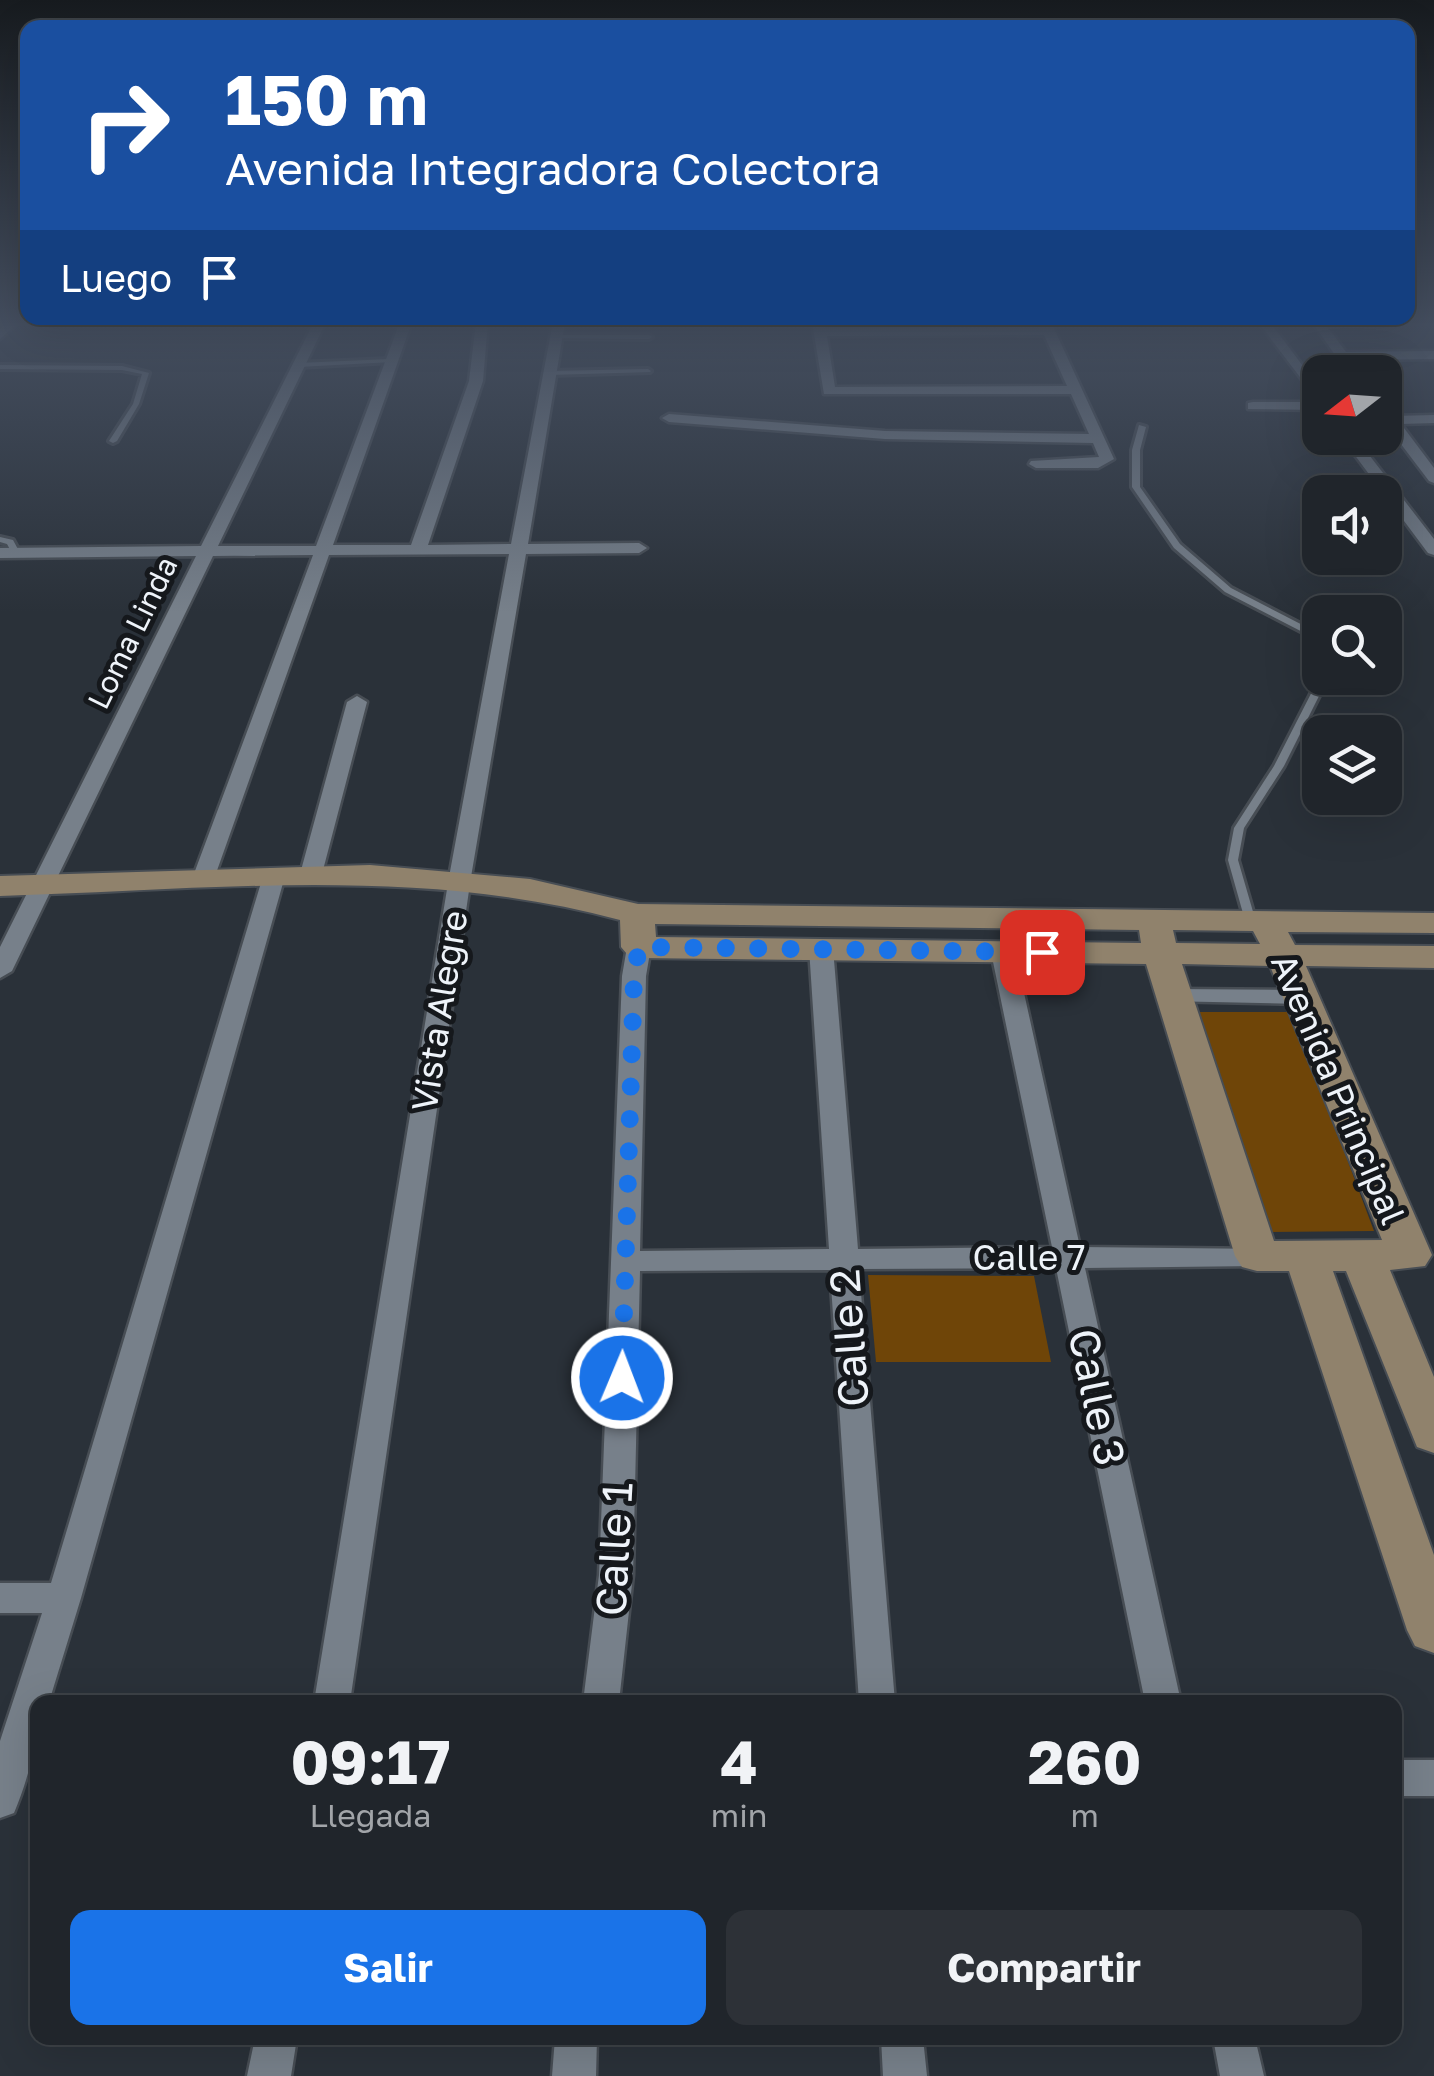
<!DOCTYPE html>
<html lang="es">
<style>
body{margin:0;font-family:"Golos Text",sans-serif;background:#2d3137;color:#f1f3f6;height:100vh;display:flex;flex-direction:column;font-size:38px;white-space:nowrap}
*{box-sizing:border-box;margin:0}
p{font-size:32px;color:#a2a5a9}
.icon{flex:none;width:55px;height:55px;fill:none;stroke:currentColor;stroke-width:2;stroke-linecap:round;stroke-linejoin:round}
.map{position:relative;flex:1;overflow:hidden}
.drawer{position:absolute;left:30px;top:1695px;width:1372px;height:350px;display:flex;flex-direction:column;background:#20252b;border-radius:20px;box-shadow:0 10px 40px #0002,0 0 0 2px #3d4247}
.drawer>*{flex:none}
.banner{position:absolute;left:20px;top:20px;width:1395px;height:305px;border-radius:20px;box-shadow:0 10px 40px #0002,0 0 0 2px #3d4247;background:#1a4fa0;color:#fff;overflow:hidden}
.needle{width:65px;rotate:253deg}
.controls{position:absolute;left:1302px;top:355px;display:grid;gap:20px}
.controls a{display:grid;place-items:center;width:100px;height:100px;border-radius:20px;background:#20252b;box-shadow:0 10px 40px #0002,0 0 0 2px #3d4247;font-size:50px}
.pin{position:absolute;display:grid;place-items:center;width:85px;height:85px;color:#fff;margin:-42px;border-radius:20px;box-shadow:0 5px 15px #0006}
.me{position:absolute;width:110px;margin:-55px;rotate:1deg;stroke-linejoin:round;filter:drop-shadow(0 0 8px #0008)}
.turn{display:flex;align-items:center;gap:35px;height:210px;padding:0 40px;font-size:45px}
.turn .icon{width:130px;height:130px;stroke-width:2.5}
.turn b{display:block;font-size:70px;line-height:85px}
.then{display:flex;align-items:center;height:95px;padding:0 40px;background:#0003;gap:20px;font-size:38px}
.eta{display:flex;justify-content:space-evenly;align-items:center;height:170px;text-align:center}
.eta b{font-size:60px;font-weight:700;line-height:70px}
.primary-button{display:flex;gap:20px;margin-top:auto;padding:20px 40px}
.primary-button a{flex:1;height:115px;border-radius:20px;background:#1a73e8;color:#fff;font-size:40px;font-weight:700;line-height:115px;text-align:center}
.primary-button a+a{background:#2d3137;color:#f1f3f6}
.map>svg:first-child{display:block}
.green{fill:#6f4508}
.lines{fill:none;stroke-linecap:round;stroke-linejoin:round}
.lane-casing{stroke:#474d54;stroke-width:6}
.street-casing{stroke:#474d54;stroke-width:5}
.secondary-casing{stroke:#474d54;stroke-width:4}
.lane{fill:#77808a;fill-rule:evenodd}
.street{fill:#77808a;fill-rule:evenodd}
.secondary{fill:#90826c;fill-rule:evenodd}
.wall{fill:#393f47}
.building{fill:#424953;stroke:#2e333a;stroke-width:2.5}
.route{stroke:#1a73e8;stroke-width:18;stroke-dasharray:0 32.4}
.labels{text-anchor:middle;stroke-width:10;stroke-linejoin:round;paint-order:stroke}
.far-street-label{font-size:30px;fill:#eef3f9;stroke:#15181c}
.street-label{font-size:35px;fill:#eef3f9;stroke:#15181c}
.near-street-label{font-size:42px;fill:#eef3f9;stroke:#15181c}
</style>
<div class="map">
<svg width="1434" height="2076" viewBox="0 0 1434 2076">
<rect width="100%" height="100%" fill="#2a3139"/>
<path class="green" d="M 1191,1012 L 1292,1012 L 1374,1231 L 1266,1232 Z
M 868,1275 L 1034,1276 L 1051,1362 L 876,1362 Z"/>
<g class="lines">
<defs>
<path id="lane" d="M 556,335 L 649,335 L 652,337 L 649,339 L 554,338 Z
M 390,359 L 392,360 L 392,362 L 298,367 L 295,365 L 298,363 Z
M 0,365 L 122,366 L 149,373 L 139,404 L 117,441 L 113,443 L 109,441 L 133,404 L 142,374 L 122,370 L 0,369 Z
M 648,369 L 651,371 L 650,372 L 549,375 L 546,373 L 549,371 Z
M 1139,425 L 1146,427 L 1140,450 L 1140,487 L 1180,544 L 1231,588 L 1320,634 L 1320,641 L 1225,592 L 1174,548 L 1132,487 L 1132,450 Z
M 0,537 L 13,540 L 20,553 L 19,555 L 13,555 L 7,544 L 0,542 Z
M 1320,676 L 1328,678 L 1284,766 L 1244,828 L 1238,860 L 1256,922 L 1254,924 L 1246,924 L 1228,860 L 1234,828 L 1274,766 Z"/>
<path id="street" d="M 6,322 L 19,322 L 0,339 L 0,328 Z
M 314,322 L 326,322 L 218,546 L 316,546 L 400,322 L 412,322 L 333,545 L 411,545 L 469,381 L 476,322 L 488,322 L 483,381 L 428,545 L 511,544 L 553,322 L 565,322 L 528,544 L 639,543 L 647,548 L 639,553 L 526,554 L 471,877 L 350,1702 L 314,1702 L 449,877 L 509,554 L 329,555 L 214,879 L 203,886 L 192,879 L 313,555 L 213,556 L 12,971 L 0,978 L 0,947 L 196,556 L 0,558 L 0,548 L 201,546 Z
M 812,322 L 824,322 L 825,328 L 1041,327 L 1039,322 L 1051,322 L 1114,459 L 1098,468 L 1036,468 L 1029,464 L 1031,461 L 1099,457 L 1093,443 L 885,439 L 669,422 L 662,418 L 669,414 L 885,431 L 1089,434 L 1071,394 L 824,394 ZM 1044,335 L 1067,386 L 835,387 L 827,336 Z
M 1258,322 L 1270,322 L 1320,389 L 1320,410 L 1248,409 L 1248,403 L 1253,402 L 1319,402 Z
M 1312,322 L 1324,322 L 1346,352 L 1434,351 L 1434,359 L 1352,360 L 1359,369 L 1347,372 Z
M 1385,409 L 1394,416 L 1434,415 L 1434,423 L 1401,424 L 1434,468 L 1434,483 L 1429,481 L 1385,423 Z
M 1342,438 L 1356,438 L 1434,539 L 1434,555 L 1428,553 Z
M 357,696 L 367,702 L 322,874 L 311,881 L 303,879 L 300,874 L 347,702 Z
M 274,869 L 285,876 L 81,1598 L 49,1702 L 38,1702 C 38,1742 29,1777 14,1813 L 0,1818 L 0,1741 L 42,1613 L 0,1613 L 0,1583 L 51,1583 L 263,876 Z
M 639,940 L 651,947 L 646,976 L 640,1251 L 829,1249 L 809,948 L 821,941 L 833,948 L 858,1249 L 1052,1247 L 991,952 L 1003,945 L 1015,952 L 1080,1247 L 1267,1249 L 1271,1256 L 1267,1263 L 1257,1266 L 1085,1268 L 1181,1702 L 1145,1702 L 1056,1268 L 859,1269 L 895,1702 L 859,1702 L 830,1270 L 640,1271 L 633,1575 L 619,1702 L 583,1702 L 599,1575 L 622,976 L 627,947 Z
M 1174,989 L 1302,990 L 1314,997 L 1302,1004 L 1165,1001 L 1162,996 Z
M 1395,1760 L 1434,1760 L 1434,1796 L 1395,1796 Z
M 255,2038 L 297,2038 L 291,2076 L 247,2076 Z
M 555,2038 L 597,2038 L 596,2076 L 552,2076 Z
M 881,2038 L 923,2038 L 927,2076 L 883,2076 Z
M 1213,2038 L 1255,2038 L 1264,2076 L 1220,2076 Z"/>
<path id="secondary" d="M 370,865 L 530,879 L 638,904 L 1434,913 L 1434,933 L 1288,932 L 1295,945 L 1434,946 L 1434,968 L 1306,966 L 1432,1255 L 1425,1266 L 1390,1270 L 1434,1377 L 1434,1453 L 1417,1447 L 1346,1271 L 1333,1271 L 1434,1555 L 1434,1653 L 1415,1646 L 1407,1630 L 1289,1271 L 1257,1271 L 1242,1267 L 1235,1256 L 1146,964 L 639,958 L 627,954 L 621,947 L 620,920 C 418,865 207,890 0,896 L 0,876 ZM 655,924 L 1139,930 L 1141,943 L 656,937 ZM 1173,930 L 1253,931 L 1260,944 L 1176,943 ZM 1182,964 L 1270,966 L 1382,1240 L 1274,1241 Z"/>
</defs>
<use href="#lane" class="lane-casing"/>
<use href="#street" class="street-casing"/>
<use href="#secondary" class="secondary-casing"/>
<use href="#lane" class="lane"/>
<use href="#street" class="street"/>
<use href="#secondary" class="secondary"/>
</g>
<path class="wall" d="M 1313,360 L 1349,372 L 1320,372 L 1320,385 L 1311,370 Z"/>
<path class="building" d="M 1313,360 L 1339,360 L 1349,372 L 1321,372 Z"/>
<linearGradient id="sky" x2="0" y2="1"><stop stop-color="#171b1f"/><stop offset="0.53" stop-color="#444e5f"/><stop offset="1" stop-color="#444e5f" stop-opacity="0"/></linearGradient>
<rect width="1434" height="612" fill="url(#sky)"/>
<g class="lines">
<path class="route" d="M 622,1378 L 634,976 L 639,947 L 1042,952"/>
</g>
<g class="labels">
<g class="far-street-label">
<text transform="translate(133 633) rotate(-64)" y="10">Loma Linda</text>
</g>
<g class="street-label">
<text transform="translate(440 1011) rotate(-81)" y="12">Vista Alegre</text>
<text transform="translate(1338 1089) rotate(67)" y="12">Avenida Principal</text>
<text x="1029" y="1270">Calle 7</text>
</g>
<g class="near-street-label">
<text transform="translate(849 1338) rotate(-94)" y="15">Calle 2</text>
<text transform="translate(1097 1397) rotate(78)" y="15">Calle 3</text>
<text transform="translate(614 1549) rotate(-87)" y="15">Calle 1</text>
</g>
</g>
</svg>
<div class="controls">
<a><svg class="needle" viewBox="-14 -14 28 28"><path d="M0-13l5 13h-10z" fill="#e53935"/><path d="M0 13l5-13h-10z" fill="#a2a5a9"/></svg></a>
<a><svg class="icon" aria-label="sound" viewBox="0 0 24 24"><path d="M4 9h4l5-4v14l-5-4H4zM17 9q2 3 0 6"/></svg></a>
<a><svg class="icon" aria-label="search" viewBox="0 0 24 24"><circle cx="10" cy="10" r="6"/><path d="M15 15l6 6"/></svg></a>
<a><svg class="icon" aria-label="layers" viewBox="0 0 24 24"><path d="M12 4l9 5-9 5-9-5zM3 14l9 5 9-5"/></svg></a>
</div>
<div class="pin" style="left:1042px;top:952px;background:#d93025"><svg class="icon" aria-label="arrive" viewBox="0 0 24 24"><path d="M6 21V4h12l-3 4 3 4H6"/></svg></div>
<svg class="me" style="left:622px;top:1378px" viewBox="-20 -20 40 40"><circle r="17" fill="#1a73e8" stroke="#fff" stroke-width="3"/><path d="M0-11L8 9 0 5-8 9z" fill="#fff"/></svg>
<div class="banner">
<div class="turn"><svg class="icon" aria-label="right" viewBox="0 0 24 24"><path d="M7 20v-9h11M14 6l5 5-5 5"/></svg><div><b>150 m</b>Avenida Integradora Colectora</div></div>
<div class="then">Luego<svg class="icon" aria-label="arrive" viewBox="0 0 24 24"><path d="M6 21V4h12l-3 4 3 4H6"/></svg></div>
</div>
<section class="drawer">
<div class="eta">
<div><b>09:17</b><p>Llegada</p></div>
<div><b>4</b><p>min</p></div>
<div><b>260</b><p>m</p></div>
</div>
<div class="primary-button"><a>Salir</a><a>Compartir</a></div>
</section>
</div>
